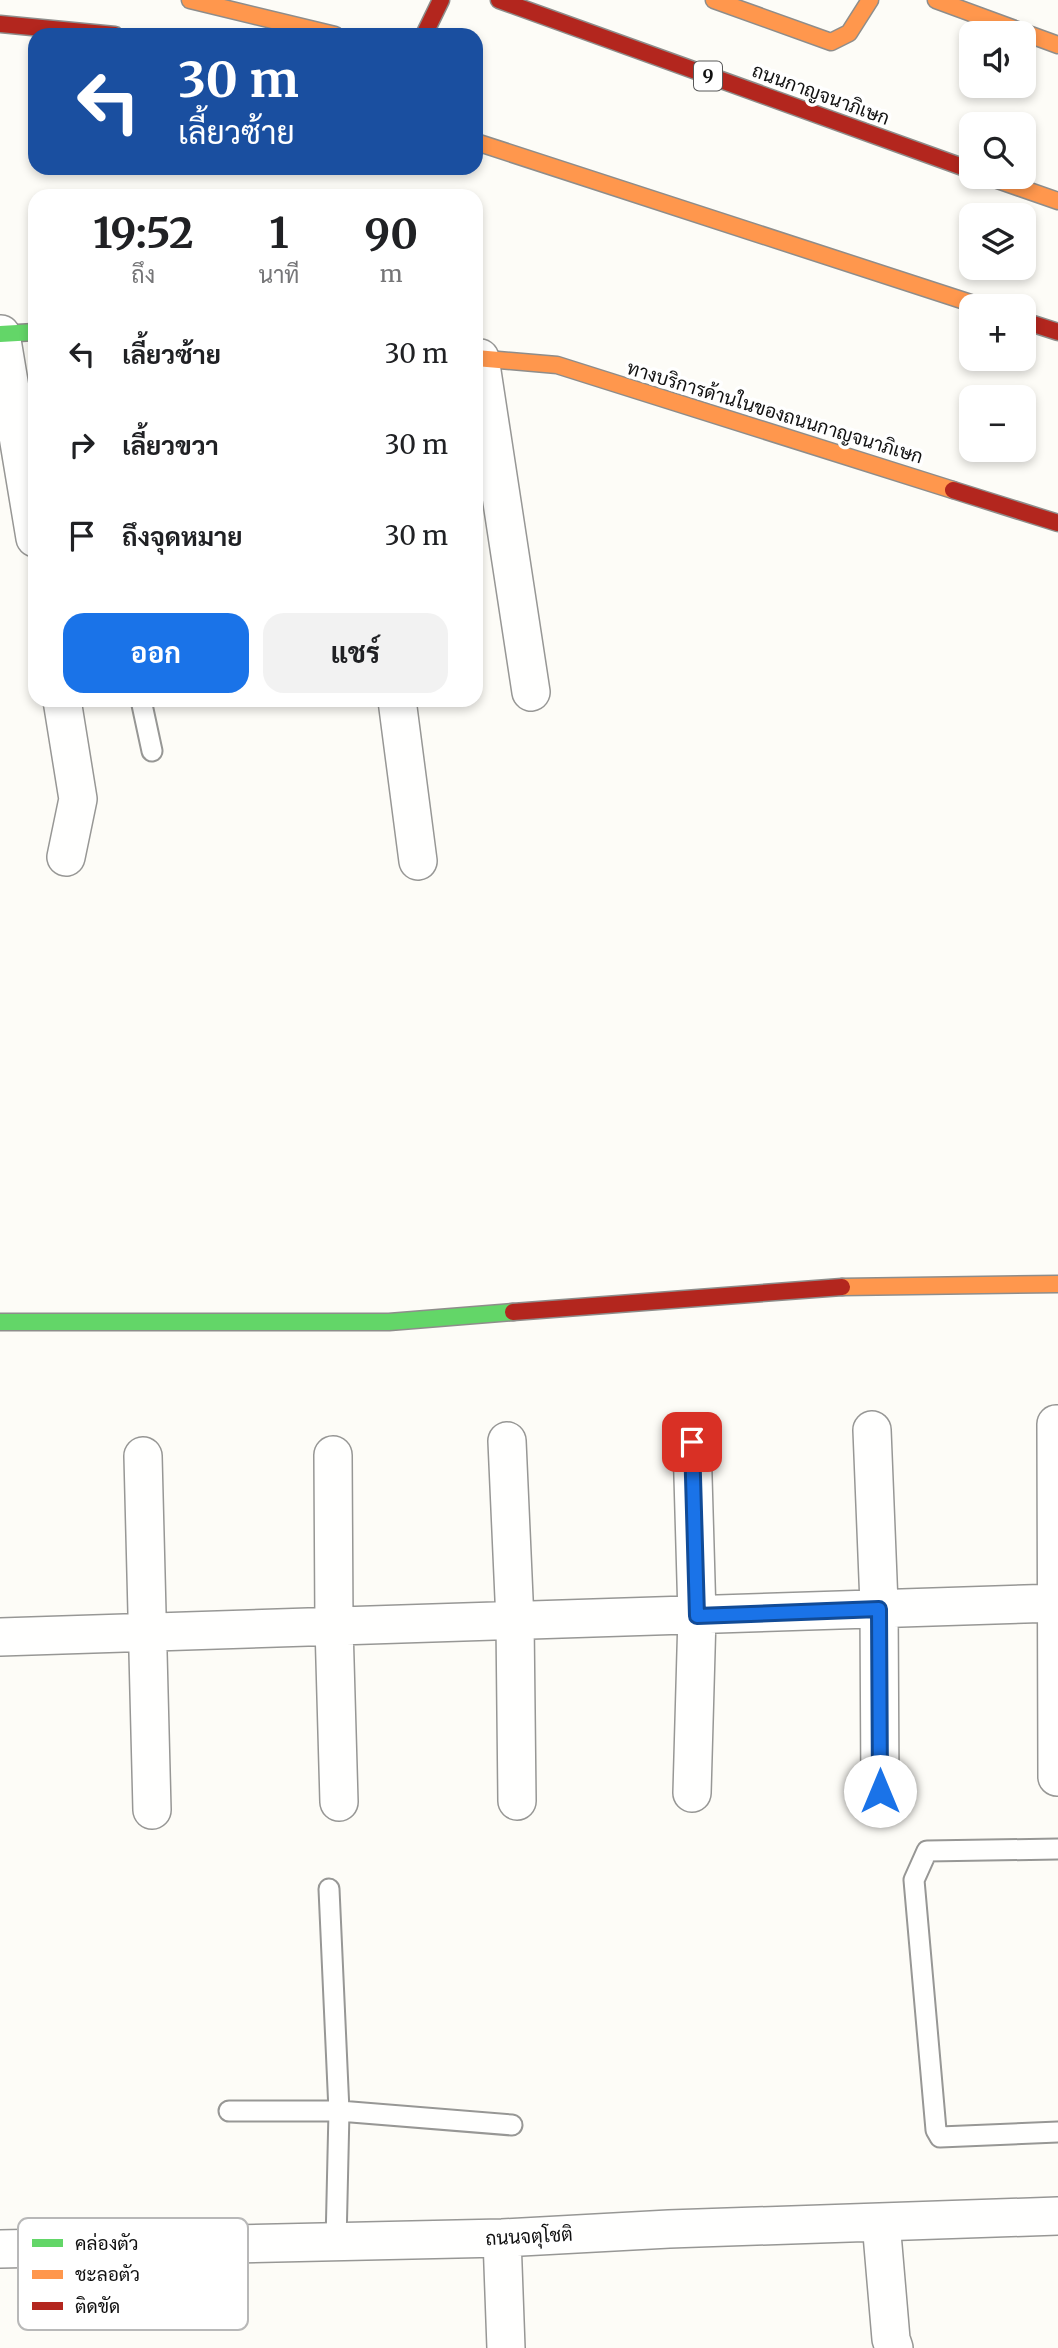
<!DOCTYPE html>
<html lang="th">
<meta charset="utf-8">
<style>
body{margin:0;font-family:Merriweather,Sarabun,serif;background:#f2f2f2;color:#202124;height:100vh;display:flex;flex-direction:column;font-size:26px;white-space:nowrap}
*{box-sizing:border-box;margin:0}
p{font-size:23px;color:#757577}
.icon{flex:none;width:38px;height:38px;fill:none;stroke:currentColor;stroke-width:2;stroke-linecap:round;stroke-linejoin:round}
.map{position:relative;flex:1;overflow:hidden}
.side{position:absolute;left:28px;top:189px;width:455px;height:518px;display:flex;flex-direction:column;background:#fff;border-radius:21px;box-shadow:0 4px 10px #0003}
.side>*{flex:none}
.hud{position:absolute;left:28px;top:28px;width:455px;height:147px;border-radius:21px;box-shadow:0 4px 10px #0003;background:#1a4fa0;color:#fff;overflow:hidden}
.controls{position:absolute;left:959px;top:21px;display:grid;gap:14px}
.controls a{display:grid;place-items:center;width:77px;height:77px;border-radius:14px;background:#fff;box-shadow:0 4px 10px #0003;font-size:35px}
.pin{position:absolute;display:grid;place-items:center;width:60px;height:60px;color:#fff;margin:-30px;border-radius:14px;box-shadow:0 4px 10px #0006}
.me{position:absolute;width:77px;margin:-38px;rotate:0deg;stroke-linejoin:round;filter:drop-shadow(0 0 5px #0008)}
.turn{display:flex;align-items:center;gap:24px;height:147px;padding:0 35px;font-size:32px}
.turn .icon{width:91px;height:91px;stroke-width:2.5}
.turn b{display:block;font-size:49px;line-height:60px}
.eta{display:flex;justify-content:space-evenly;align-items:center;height:119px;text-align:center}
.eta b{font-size:42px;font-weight:700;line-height:49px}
.action{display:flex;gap:14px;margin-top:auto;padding:14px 35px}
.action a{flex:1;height:80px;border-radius:21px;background:#1a73e8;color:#fff;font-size:28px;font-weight:700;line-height:80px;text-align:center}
.action a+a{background:#f2f2f2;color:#202124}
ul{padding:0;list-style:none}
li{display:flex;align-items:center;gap:21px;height:91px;padding:0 35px}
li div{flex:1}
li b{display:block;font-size:26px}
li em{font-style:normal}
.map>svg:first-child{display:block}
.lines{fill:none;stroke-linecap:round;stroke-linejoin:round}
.lane-casing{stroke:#979795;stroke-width:23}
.street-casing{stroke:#979795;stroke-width:40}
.fast-casing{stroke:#8e8d8b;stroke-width:19}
.slow-casing{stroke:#8e8d8b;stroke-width:19}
.jam-casing{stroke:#8e8d8b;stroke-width:19}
.lane{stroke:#fffffe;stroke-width:19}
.street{stroke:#fffffe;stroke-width:37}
.fast{stroke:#63d668;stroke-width:16}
.slow{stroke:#ff974d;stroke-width:16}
.jam{stroke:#b3261e;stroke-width:16}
.route-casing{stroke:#114b97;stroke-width:18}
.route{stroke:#1a73e8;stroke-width:12}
.labels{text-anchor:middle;stroke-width:7;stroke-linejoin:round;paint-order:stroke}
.shield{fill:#fff;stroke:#585858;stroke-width:2}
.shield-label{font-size:18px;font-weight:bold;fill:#111}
.street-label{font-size:19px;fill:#111;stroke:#fff}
.key{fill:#fff;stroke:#b8b8b8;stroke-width:2}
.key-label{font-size:19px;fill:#111}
</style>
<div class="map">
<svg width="1058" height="2348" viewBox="0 0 1058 2348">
<rect width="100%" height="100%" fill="#fdfcf7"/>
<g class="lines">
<defs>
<path id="lane" d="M 141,700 L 152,751
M 1058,1849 L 927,1851 L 914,1880 L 936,2130 L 940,2137 L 1058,2132
M 329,1889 L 339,2111 L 336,2243
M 229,2111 L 339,2111 L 512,2125"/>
<path id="street" d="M 1,334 L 35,538
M 480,358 L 531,692
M 62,700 L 78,799 L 66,857
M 397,700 L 418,861
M 1056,1424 L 1057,1777
M 872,1430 L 879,1604 L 880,1791
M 507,1441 L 515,1621 L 517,1801
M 692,1442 L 697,1616 L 692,1793
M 333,1455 L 334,1626 L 339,1802
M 143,1456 L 152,1810
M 0,1637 L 1058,1603
M 881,2222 L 891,2339 L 894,2348
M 502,2238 L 506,2348
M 0,2249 L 502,2238 L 669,2229 L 1058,2216"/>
<path id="fast" d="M 0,334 L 35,332
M 0,1322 L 389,1322 L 513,1312"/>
<path id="slow" d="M 190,0 L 335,35
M 714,0 L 831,42 L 849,33 L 870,0
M 936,0 L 1058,45
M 476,142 L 980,306
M 989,177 L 1058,201
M 476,358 L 557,365 L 953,490
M 842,1287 L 1058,1284"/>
<path id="jam" d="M 499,0 L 971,170
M 0,24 L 115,35
M 424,35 L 441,0
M 1024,321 L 1058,332
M 953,490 L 1058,523
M 513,1312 L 842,1287"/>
</defs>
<use href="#lane" class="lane-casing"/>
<use href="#street" class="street-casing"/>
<use href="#fast" class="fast-casing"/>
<use href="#slow" class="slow-casing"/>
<use href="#jam" class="jam-casing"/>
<use href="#lane" class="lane"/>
<use href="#street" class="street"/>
<use href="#fast" class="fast"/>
<use href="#slow" class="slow"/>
<use href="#jam" class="jam"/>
</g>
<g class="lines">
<defs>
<path id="route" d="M 692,1442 L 697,1616 L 879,1609 L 880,1791"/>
</defs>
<use href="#route" class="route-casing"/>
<use href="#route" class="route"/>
</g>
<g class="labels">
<rect class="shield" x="694" y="61.5" width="28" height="29" rx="5"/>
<g class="shield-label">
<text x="708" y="82">9</text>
</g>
<g class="street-label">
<text transform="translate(821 94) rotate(20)" y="7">ถนนกาญจนาภิเษก</text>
<text transform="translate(775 412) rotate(17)" y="7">ทางบริการด้านในของถนนกาญจนาภิเษก</text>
<text transform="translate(529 2236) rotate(-3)" y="7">ถนนจตุโชติ</text>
</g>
</g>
<rect x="18" y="2218" width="230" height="112" rx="10" class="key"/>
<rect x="32" y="2239" width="31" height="8" fill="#63d668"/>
<rect x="32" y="2270" width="31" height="9" fill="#ff974d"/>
<rect x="32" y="2302" width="31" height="8" fill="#b3261e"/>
<g class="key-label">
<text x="75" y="2250">คล่องตัว</text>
<text x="75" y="2281">ชะลอตัว</text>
<text x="75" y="2313">ติดขัด</text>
</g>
</svg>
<div class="controls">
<a><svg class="icon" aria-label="sound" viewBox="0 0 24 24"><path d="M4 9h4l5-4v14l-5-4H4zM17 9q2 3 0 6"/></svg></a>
<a><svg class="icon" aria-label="search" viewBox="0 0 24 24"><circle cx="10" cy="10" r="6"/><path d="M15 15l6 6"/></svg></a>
<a><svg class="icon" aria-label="layers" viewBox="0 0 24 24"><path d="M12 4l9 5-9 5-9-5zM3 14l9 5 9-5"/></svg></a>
<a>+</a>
<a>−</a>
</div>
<div class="pin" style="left:692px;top:1442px;background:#d93025"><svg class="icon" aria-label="arrive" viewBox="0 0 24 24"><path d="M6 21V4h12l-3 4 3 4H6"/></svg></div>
<svg class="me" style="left:880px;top:1791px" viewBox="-20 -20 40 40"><circle r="19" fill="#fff"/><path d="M0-13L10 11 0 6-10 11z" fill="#1a73e8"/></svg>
<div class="hud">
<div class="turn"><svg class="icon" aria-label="left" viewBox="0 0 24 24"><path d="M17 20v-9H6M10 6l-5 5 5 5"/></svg><div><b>30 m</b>เลี้ยวซ้าย</div></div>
</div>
<section class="side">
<div class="eta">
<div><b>19:52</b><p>ถึง</p></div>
<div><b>1</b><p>นาที</p></div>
<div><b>90</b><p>m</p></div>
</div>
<ul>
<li><svg class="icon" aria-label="left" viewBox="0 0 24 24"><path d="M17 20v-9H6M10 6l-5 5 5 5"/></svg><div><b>เลี้ยวซ้าย</b></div><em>30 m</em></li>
<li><svg class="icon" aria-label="right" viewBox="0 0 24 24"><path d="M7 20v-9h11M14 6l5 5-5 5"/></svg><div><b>เลี้ยวขวา</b></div><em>30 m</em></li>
<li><svg class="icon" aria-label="arrive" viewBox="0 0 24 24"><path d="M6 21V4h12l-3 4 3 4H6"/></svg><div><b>ถึงจุดหมาย</b></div><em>30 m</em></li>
</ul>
<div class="action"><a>ออก</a><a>แชร์</a></div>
</section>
</div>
